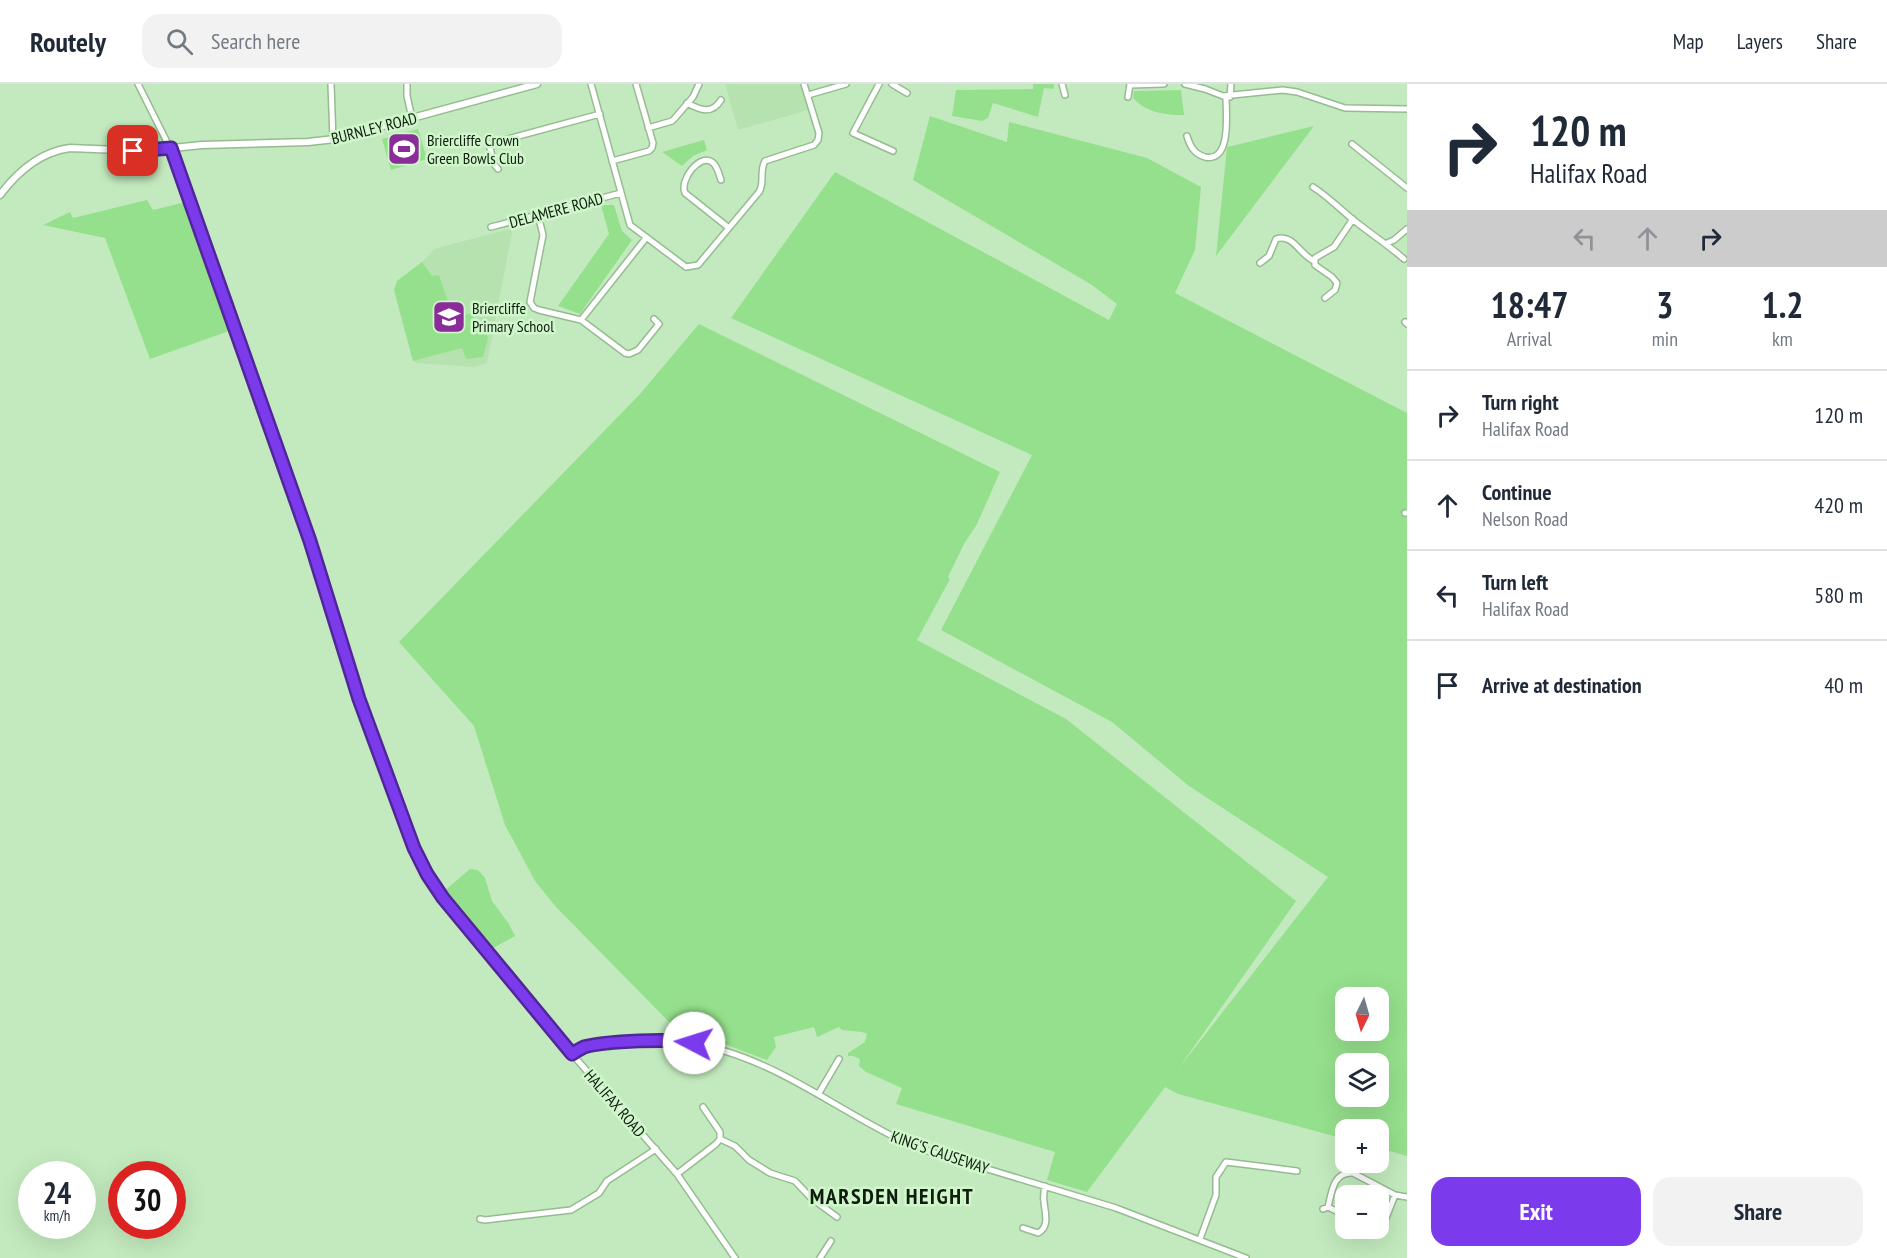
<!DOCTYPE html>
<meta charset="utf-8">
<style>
body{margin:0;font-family:"PT Sans Narrow",sans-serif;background:#f2f2f3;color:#1f2937;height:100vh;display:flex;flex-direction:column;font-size:22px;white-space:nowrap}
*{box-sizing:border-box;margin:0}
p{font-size:20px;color:#747a83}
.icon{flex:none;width:33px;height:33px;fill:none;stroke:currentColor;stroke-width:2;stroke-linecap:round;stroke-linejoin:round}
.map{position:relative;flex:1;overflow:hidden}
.panel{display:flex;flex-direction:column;background:#fff;width:480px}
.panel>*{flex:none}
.banner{background:#fff;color:#1f2937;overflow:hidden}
.needle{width:39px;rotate:185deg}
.tools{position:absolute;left:1335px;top:903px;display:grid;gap:12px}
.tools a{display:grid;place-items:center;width:54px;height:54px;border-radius:12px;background:#fff;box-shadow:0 6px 24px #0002;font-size:30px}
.speed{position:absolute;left:18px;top:1077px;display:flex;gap:12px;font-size:30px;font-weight:700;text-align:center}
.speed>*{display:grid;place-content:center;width:78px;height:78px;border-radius:50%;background:#fff;box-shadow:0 6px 24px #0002;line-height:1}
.speed small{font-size:15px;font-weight:400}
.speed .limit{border:9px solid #d22;background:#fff;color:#111}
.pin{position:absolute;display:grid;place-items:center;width:51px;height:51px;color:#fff;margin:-26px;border-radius:12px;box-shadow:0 3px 9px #0006}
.me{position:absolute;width:66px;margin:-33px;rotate:275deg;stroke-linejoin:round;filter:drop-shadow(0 0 4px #0008)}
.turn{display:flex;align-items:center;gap:21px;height:126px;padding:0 24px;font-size:27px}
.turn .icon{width:78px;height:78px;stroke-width:2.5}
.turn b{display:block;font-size:42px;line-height:51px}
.lanes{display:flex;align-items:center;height:57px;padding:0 24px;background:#0003;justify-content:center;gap:30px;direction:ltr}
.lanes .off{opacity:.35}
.eta{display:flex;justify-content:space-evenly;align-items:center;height:102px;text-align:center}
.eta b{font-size:36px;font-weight:600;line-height:42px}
.primary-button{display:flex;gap:12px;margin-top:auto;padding:12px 24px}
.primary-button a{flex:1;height:69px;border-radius:18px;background:#7c3aed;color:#fff;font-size:24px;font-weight:600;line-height:69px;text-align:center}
.primary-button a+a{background:#f2f2f3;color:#1f2937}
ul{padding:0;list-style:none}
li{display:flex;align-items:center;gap:18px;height:90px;padding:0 24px;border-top:2px solid #e0e1e3}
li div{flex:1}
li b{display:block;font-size:22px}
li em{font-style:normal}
header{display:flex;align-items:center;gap:36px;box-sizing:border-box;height:84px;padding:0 30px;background:#fff;border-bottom:2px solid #e0e1e3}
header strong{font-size:28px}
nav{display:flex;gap:33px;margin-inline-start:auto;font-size:21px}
.search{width:420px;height:54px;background:#f2f2f3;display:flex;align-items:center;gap:15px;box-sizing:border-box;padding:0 21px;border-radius:18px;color:#747a83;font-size:22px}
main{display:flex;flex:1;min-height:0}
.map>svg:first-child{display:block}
.built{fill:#b6e2b0}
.green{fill:#95e08c;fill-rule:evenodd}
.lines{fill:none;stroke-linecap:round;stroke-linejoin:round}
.minor-casing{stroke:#96bb91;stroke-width:8}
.tertiary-casing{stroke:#96bb91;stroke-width:9}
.minor{stroke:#fff;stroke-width:5}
.tertiary{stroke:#fff;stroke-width:6}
.route-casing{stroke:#51269a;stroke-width:15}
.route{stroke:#7c3aed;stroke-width:10}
.labels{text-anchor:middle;stroke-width:5;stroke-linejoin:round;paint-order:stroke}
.street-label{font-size:16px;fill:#0f1d0e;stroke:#d0f7cb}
.poi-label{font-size:16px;fill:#0f1d0e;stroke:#d0f7cb;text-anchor:start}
.district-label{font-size:22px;font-weight:bold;letter-spacing:1.5px;fill:#0f1d0e;stroke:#d0f7cb}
</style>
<header>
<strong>Routely</strong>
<div class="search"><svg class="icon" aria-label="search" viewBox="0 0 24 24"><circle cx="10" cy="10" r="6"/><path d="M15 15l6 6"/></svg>Search here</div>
<nav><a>Map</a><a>Layers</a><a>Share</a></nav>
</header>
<main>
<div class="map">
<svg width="1407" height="1174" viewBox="0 0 1407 1174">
<rect width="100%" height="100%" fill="#c3eabe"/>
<path class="built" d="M 725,0 L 801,0 L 808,26 L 738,46 Z
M 513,144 L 487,279 L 475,283 L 417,279 L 413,277 L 394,206 L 397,197 L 422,178 L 434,165 Z"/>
<path class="green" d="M 1033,0 L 1054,0 L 1054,5 L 1044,4 L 1038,33 L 993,19 L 988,34 L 982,37 L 952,32 L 956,6 L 1033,5 Z
M 1181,6 L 1184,31 C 1165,31 1147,29 1133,14 L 1134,7 Z
M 930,32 L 1007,58 L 1009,38 L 1147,74 L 1201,103 L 1195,166 L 1175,209 L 1407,329 L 1407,1072 L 1379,1064 L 1378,1046 L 1346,1046 L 1345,1055 L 1178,1010 L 1165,1003 L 1087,1108 L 1047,1096 L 1055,1068 L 896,1020 L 902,1004 L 866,988 L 859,982 L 860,975 L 853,972 L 848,972 L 848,969 L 865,958 L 867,950 L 862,948 L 842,946 L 839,943 L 817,953 L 814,943 L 774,953 L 776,963 L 767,976 L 727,961 L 685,950 L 678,947 L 556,823 L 535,797 L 505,741 L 474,642 L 399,558 L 640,310 L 699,240 L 1000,388 L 977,440 L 964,460 L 948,493 L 950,495 L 917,556 L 1066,635 L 1296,817 L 1179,984 L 1328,793 L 1189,702 L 1112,638 L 941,546 L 1032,371 L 731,234 L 835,88 L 1109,236 L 1117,220 L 1092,201 L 913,96 ZM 1346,914 L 1378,914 L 1378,946 L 1346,946 ZM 1346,980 L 1378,980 L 1378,1012 L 1346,1012 Z
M 1314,42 L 1216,172 L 1227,63 Z
M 418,45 L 427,75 L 391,86 L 382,55 Z
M 704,56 L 707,66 L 693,72 L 682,82 L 662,68 Z
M 147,116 L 153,126 L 185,118 L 229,247 L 150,275 L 105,154 L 43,141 L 70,128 L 73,134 Z
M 601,121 L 614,121 L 622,147 L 632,156 L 580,230 L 558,222 L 609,150 Z
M 422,178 L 432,192 L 439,191 L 458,248 L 455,234 L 472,229 L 476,242 L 483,240 L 488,254 L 483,273 L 466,275 L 462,264 L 413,277 L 394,206 L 397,197 Z
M 470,785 L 478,786 L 485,794 L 492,817 L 509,840 L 515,852 L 488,867 L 442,809 Z"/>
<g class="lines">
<defs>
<path id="minor" d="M 138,0 L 170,64 L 310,457 L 359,615 L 414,764 L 427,790 L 443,814 L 572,970 L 677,1090 L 735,1174
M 331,0 L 333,56
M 407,0 L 407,12 L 412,34
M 591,0 L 630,141 L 686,183 L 698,181 L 759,108 C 765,99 759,87 765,77 L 814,61 L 818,56 L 819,49 L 804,0
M 879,0 L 853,49 L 893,67
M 892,0 L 907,9
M 1062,0 L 1065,11
M 1185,0 L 1205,5 L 1223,12 L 1283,6 L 1297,8 L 1345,24 L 1407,25
M 1130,1 L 1164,0
M 808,11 L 846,0
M 1128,13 L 1130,0
M 1230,13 L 1231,0
M 687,19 C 700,26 712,31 721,16
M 648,44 L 672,37 L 675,34 L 693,13 L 699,0
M 1187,52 C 1190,62 1194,70 1205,73 C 1232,79 1226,28 1226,13
M 1352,60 L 1407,104
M 612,77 L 649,67 L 652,64 L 653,59 L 636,0
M 498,85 L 494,80 L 489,60 L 600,30
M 721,96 C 719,90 717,81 712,78 C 700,69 679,96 685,109 L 729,144
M 1313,103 C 1327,112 1338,123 1351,134 C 1368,148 1387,160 1404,175
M 538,131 L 543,151 L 530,218 L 534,224 L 539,226 L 581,236 L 646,154
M 491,143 L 621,109
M 1387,159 L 1394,156 L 1407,145
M 1260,179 L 1269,172 L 1276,155 C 1293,149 1300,171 1314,177
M 1325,214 L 1335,206 L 1337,199 L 1332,193 L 1315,181 L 1315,174 L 1334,163 L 1353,135
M 581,236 L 625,269 L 629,270 L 638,266 L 659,240 L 654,235
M 1405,238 L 1407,240
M 1405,429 L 1407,429
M 572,970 C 590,959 612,959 633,958 C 650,957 667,955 684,956 C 692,957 702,961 710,963 C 785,981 845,1032 915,1063 L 1116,1124 L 1246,1174
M 819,1009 L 839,975
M 720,1055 L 735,1062 L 749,1076 L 770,1089 L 795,1097 L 811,1114 L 837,1133
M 677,1090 L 716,1060 L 720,1055 L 720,1048 L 703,1023
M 1328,1123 C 1332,1107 1333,1088 1353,1089 L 1395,1111 L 1407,1113
M 1323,1125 L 1328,1123 L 1336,1127
M 480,1135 L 485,1136 L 571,1126 L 599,1109 L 607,1097 L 656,1065
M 1384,1139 L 1395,1111
M 1023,1144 L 1038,1149 C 1050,1143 1045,1129 1044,1118 C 1043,1113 1044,1107 1045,1102
M 1200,1155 L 1216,1111 L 1216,1093 L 1226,1078 L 1297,1087
M 820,1174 L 831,1157"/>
<path id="tertiary" d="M 0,111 C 18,87 40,68 70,64 L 143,67 L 202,61 L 308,58 L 335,55 L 537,0"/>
</defs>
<use href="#minor" class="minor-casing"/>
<use href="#tertiary" class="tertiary-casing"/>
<use href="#minor" class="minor"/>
<use href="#tertiary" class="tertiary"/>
</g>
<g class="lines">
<defs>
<path id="route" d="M 133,67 L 171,64 L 310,457 L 359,615 L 414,764 L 427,790 L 443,814 L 572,970 C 575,968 580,965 584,963 C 605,957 673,954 694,959"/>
</defs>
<use href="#route" class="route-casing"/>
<use href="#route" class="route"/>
</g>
<defs>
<symbol id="stadium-square" viewBox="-11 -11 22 22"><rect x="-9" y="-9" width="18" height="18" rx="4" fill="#8a2d98" stroke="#d0f7cb"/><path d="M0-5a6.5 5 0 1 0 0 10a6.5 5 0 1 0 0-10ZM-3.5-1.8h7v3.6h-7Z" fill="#fff"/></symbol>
<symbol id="school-square" viewBox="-11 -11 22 22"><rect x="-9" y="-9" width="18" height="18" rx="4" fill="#8a2d98" stroke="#d0f7cb"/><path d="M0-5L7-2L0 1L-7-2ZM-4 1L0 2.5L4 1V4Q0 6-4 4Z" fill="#fff"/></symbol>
</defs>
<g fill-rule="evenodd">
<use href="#stadium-square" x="385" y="46" width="38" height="38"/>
<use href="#school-square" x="430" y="214" width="38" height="38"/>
</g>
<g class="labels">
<g class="street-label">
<text transform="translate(374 44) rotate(-14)" y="6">BURNLEY ROAD</text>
<text transform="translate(556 126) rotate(-15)" y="6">DELAMERE ROAD</text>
<text transform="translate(615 1019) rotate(49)" y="6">HALIFAX ROAD</text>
<text transform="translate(940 1068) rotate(19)" y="6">KING'S CAUSEWAY</text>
</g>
<g class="poi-label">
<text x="427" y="62">Briercliffe Crown<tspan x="427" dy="18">Green Bowls Club</tspan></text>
<text x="472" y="230">Briercliffe<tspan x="472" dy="18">Primary School</tspan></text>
</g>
<g class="district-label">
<text x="892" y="1120">MARSDEN HEIGHT</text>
</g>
</g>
</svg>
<div class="tools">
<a><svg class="needle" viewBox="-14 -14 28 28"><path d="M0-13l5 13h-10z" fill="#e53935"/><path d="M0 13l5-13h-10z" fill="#747a83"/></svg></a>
<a><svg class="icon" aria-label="layers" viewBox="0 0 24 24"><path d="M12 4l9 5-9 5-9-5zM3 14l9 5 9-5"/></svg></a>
<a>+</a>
<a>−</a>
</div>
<div class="speed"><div>24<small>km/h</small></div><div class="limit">30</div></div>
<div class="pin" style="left:133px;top:67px;background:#d93025"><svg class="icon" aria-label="arrive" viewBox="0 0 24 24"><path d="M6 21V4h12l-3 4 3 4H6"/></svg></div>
<svg class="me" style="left:694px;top:959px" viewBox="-20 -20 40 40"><circle r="19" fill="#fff"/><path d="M0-13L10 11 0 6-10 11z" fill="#7c3aed"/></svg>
</div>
<section class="panel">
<div class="banner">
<div class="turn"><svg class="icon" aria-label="right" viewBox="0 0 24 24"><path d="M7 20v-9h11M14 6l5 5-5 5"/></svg><div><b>120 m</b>Halifax Road</div></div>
<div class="lanes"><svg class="icon off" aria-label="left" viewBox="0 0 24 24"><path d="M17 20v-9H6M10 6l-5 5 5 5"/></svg><svg class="icon off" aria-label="ahead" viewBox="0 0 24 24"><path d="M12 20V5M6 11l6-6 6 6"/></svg><svg class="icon" aria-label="right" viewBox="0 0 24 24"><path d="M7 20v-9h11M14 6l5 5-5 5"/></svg></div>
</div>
<div class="eta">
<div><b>18:47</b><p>Arrival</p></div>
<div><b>3</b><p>min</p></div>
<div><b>1.2</b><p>km</p></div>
</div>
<ul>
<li><svg class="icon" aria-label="right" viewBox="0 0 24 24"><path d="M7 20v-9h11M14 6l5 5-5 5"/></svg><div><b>Turn right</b><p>Halifax Road</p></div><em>120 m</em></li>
<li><svg class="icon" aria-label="ahead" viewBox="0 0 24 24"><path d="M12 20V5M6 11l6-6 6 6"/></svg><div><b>Continue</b><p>Nelson Road</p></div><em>420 m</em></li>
<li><svg class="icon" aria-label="left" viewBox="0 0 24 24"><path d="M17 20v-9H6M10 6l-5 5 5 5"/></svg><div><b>Turn left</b><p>Halifax Road</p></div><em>580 m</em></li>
<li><svg class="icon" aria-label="arrive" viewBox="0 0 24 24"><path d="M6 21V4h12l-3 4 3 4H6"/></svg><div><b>Arrive at destination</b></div><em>40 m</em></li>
</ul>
<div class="primary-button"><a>Exit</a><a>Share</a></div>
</section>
</main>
